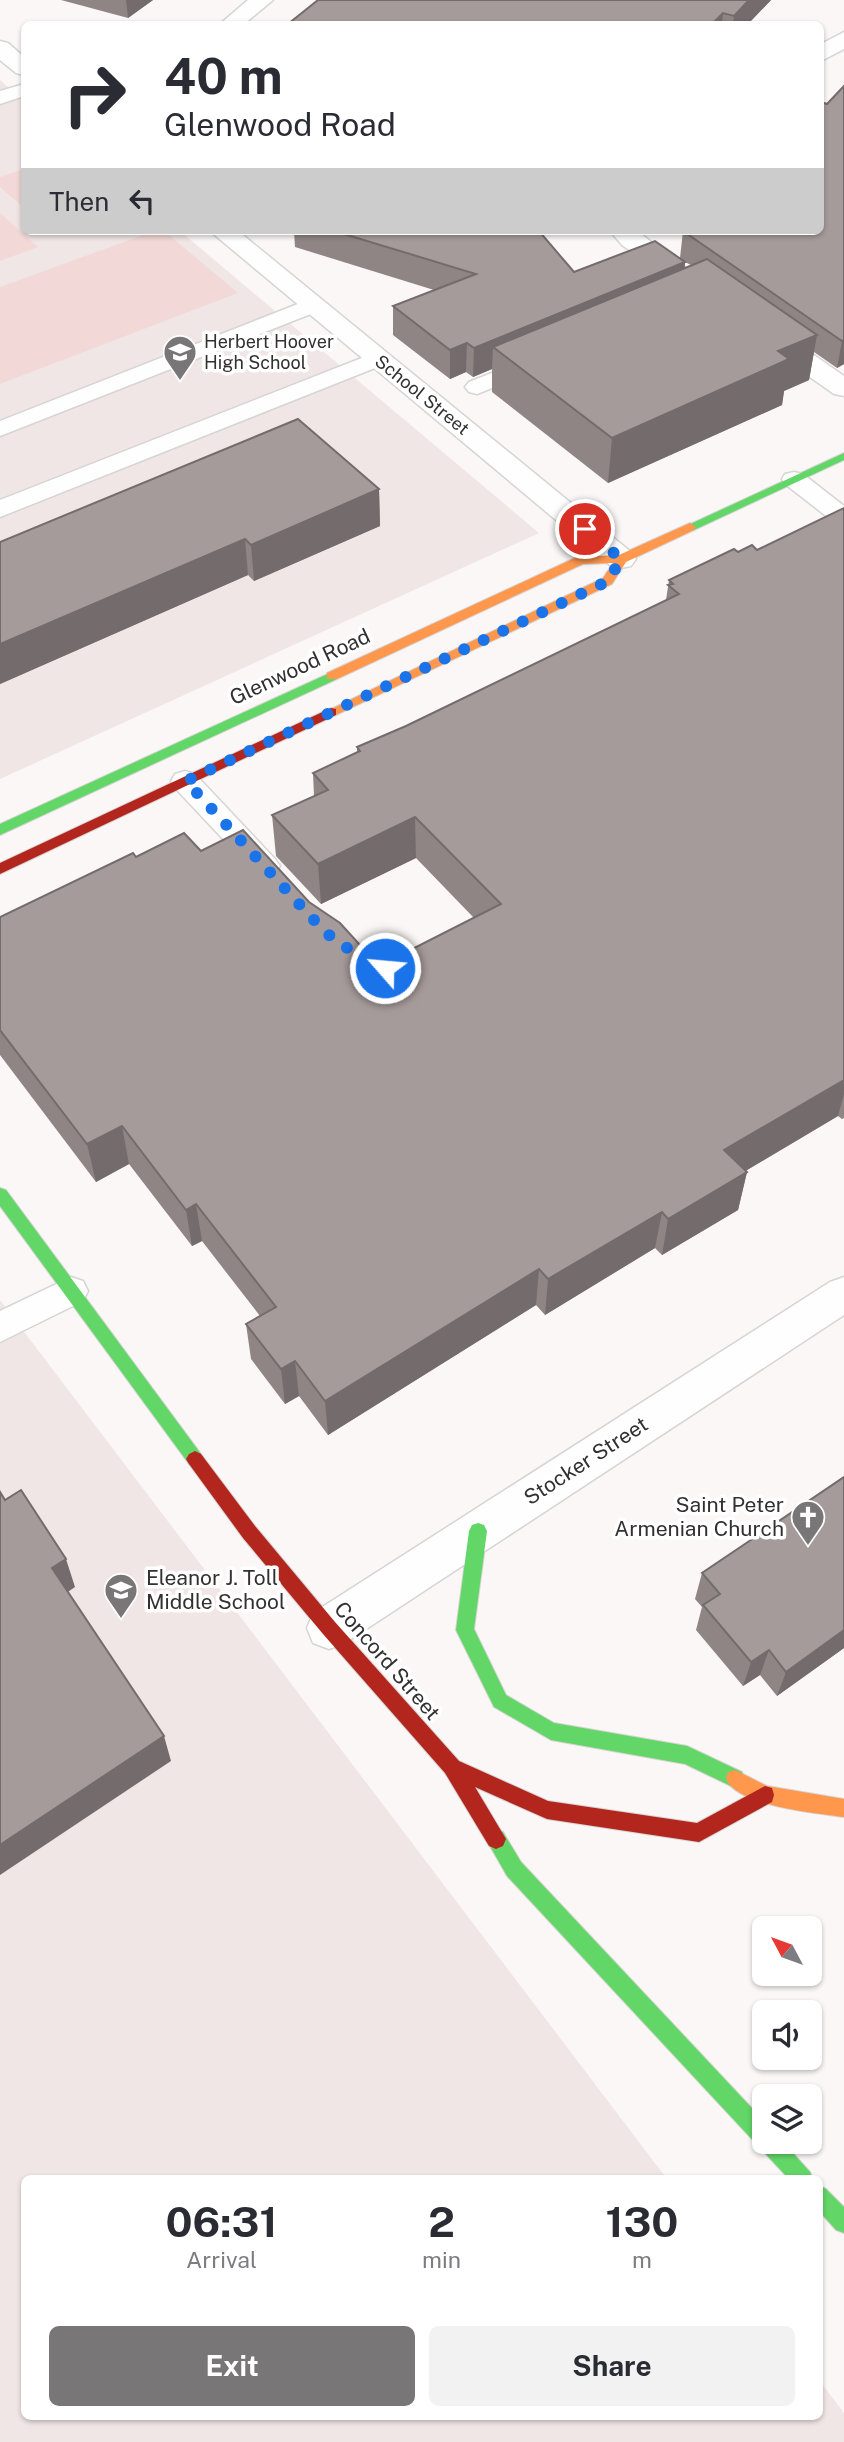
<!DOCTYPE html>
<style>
body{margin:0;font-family:"Public Sans",sans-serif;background:#f2f2f3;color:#2b2b33;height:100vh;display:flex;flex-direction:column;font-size:26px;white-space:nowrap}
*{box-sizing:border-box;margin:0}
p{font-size:23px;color:#7c7c81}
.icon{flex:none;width:38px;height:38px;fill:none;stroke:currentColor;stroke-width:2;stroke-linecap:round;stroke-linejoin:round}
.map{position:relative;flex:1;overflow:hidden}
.side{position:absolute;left:21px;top:2175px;width:802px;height:245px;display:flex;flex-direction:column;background:#fff;border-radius:10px;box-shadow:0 2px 5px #0004}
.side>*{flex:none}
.banner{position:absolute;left:21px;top:21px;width:803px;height:214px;border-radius:10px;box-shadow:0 2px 5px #0004;background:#fff;color:#2b2b33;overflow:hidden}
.needle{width:46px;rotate:311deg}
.buttons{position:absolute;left:752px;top:1916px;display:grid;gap:14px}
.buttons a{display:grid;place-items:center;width:70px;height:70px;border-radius:10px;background:#fff;box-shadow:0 2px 5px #0004;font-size:35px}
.pin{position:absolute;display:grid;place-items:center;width:60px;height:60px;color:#fff;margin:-30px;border:4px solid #fff;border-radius:50%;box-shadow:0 2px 7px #0007}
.me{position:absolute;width:77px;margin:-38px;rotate:297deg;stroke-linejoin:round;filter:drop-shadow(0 0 5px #0008)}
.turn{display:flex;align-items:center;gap:24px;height:147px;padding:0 28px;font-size:32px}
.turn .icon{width:91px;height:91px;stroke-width:2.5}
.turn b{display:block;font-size:49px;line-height:60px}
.then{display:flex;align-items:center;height:66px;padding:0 28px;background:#0003;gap:14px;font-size:26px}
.eta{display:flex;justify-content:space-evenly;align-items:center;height:119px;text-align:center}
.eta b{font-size:42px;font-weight:700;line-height:49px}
.cta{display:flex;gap:14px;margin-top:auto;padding:14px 28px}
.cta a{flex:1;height:80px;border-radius:10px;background:#787676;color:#fff;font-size:28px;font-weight:700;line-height:80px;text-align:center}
.cta a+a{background:#f2f2f3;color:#2b2b33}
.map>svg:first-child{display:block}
.built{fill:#f0e6e5}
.green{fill:#f2d9d7}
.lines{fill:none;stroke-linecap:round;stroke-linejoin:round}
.lane-casing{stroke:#d7d4d4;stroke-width:3}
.street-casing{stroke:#d7d4d4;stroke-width:3}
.fast-casing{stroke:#d7d4d4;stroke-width:2}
.slow-casing{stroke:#d7d4d4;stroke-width:2}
.jam-casing{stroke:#d7d4d4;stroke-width:2}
.lane{fill:#fefefe;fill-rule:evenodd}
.street{fill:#fefefe;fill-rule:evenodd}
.fast{fill:#63d668;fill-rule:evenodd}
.slow{fill:#ff974d;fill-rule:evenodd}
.jam{fill:#b3261e;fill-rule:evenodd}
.wall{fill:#8f8585;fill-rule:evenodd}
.shaded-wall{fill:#746c6c}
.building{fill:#a69b9b;stroke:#746c6c;stroke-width:2}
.route{stroke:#1a73e8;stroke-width:12;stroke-dasharray:0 21.6}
.labels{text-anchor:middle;stroke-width:7;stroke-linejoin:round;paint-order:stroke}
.far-poi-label{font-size:18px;fill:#323030;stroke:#fff;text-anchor:start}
.far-street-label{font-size:18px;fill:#323030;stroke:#fff}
.street-label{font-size:21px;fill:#323030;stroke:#fff}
.poi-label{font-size:21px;fill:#323030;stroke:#fff;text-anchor:end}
</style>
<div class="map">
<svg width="844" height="2442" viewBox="0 0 844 2442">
<rect width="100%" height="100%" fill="#fbf7f7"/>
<path class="built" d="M 0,80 L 24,101 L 24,231 L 180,231 L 539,533 L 0,779 Z
M 0,1300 L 667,2179 L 24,2179 L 24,2417 L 819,2417 L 819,2380 L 844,2413 L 844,2442 L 0,2442 Z"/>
<path class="green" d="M 24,169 L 24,208 L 0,187 L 0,177 Z
M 0,213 L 38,247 L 0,261 Z
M 154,231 L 164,231 L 238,293 L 0,384 L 0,287 Z"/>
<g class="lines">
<defs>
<path id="lane" d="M 24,84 L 24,96 L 0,104 L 0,91 Z
M 313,298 L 321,300 L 324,305 L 321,310 L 0,436 L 0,421 Z
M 377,352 L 385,354 L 389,359 L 385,364 L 0,517 L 0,500 Z
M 535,356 L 543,358 L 547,363 L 543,368 L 477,394 L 469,392 L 465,387 L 469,382 Z
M 794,472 L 803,474 L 844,506 L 844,526 L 835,523 L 785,484 L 782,479 L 785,474 Z
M 185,771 L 195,774 L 275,859 L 280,866 L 275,873 L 265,876 L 255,873 L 175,788 L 171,781 L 175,774 Z
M 71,1277 L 83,1281 L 88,1291 L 83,1301 L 0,1342 L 0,1311 Z"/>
<path id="street" d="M 248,0 L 273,0 L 244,24 L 220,24 Z
M 844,32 L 844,49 L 821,61 L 821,44 Z
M 0,41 L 8,43 L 24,57 L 24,75 L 16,73 L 0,60 Z
M 210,231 L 238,231 L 631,552 L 636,559 L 631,566 L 621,568 L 611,566 Z
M 610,231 L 637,231 L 696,276 L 692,281 L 683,284 L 674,281 L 622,245 Z
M 769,328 L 778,330 L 844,376 L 844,396 L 834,394 L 760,342 L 756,336 L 760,330 Z
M 844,1277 L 844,1315 L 345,1643 L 329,1649 L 313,1643 L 307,1628 L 313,1613 L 830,1282 Z"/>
<path id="fast" d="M 844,453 L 844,460 L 694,530 L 690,531 L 684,527 Z
M 332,672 L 337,673 L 337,679 L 0,835 L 0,824 Z
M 0,1188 L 6,1190 L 201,1454 L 204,1459 L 201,1464 L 195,1467 L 189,1464 L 0,1206 Z
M 478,1523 L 484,1525 L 487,1531 L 474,1629 L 506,1695 L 554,1723 L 687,1746 L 742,1772 L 744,1779 L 742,1786 L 735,1788 L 685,1764 L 551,1740 L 494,1707 L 456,1630 L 469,1531 L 472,1525 Z
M 496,1829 L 503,1832 L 521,1862 L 765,2122 L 765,2142 L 783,2142 L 810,2172 L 813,2179 L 789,2179 L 507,1876 L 486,1839 L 489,1832 Z
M 819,2185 L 826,2189 L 844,2207 L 844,2233 L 836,2230 L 819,2211 Z"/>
<path id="slow" d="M 690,523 L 696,527 L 694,530 L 626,562 L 612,584 L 336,715 L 326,715 L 325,712 L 603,578 L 613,563 L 583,564 L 337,679 L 327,679 L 327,673 L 577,557 L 619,555 Z
M 735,1770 L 767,1786 L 844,1799 L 844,1817 C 817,1813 737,1806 726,1779 L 728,1772 Z"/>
<path id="jam" d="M 331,708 L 336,709 L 336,715 L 0,874 L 0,863 Z
M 195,1451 L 201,1454 L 255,1526 L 335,1622 L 459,1761 L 548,1801 L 697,1823 L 765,1786 L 772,1788 L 774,1795 L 772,1802 L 699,1842 L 547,1819 L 475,1787 L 506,1839 L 503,1846 L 496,1849 L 489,1846 L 445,1773 L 323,1634 L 243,1538 L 189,1464 L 186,1459 L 189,1454 Z"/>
</defs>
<use href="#lane" class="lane-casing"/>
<use href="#street" class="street-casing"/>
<use href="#fast" class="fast-casing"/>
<use href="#slow" class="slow-casing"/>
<use href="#jam" class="jam-casing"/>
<use href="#lane" class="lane"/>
<use href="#street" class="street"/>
<use href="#fast" class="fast"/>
<use href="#slow" class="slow"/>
<use href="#jam" class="jam"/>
</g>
<path class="wall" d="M 61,0 L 153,0 L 128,18 Z
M 318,0 L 771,0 L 748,24 L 288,24 Z
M 844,86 L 844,364 L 837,368 L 814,352 L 809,380 L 784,391 L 782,405 L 608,483 L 492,392 L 492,369 L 473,377 L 466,372 L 450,379 L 393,335 L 393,306 L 434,290 L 295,247 L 294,231 L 539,231 L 574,272 L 680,258 L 683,231 L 821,231 L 827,104 ZM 685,262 L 691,265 L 685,268 Z
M 379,489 L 380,526 L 254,581 L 248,575 L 0,684 L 0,542 Z
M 844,508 L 844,1118 L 842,1119 L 838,1116 L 745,1171 L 747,1172 L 738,1210 L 662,1255 L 655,1248 L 545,1315 L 536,1305 L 328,1435 L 299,1396 L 285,1404 L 251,1359 L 246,1324 L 260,1316 L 202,1241 L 192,1246 L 129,1164 L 96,1182 L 0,1055 L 0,917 L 136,857 L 201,851 L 309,902 L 379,966 L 474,918 L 416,858 L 321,904 L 276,856 L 272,815 L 314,796 L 313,773 L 357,752 L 357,747 L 406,726 L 666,600 L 669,580 L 738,552 L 757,550 Z
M 702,1573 L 844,1648 L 777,1696 L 760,1675 L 743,1686 L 696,1630 L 702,1607 L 695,1599 Z"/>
<path class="shaded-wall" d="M 126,0 L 153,0 L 128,18 Z
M 749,0 L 771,0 L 748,24 L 733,24 L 734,16 Z
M 723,13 L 722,24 L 712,24 Z
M 685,262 L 682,291 L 493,347 L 492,369 L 473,377 L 474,348 Z
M 817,335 L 809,380 L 784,391 L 782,405 L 608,483 L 612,438 L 778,351 Z
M 844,340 L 844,364 L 837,368 L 842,341 Z
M 467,343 L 466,372 L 450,379 L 450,350 Z
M 379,489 L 380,526 L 254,581 L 251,545 Z
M 245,539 L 248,575 L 0,684 L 0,644 Z
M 415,817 L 416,858 L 321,904 L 318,864 Z
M 844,1080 L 844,1094 L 838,1116 L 717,1188 L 724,1150 Z
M 122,1126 L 129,1164 L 96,1182 L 87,1144 Z
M 747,1172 L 738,1210 L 662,1255 L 668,1219 Z
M 196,1204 L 202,1241 L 192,1246 L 186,1210 Z
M 662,1212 L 655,1248 L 545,1315 L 548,1279 Z
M 539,1269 L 536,1305 L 328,1435 L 325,1401 Z
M 295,1361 L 299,1396 L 285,1404 L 281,1369 Z
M 66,1559 L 75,1587 L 62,1596 L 52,1568 Z
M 844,1630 L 844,1648 L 777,1696 L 786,1672 Z
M 769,1650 L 760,1675 L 743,1686 L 751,1662 Z
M 164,1736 L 171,1761 L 0,1875 L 0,1845 Z"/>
<path class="building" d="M 318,0 L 749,0 L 734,16 L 723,13 L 712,24 L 288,24 Z
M 844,86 L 844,340 L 842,341 L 683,231 L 821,231 L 821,102 L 827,104 Z
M 334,231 L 539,231 L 574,272 L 655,241 L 685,262 L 474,348 L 467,343 L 450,350 L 393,306 L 476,274 Z
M 707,259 L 817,335 L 778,351 L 789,359 L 612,438 L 493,347 Z
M 298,419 L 379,489 L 251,545 L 245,539 L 0,644 L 0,542 Z
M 844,508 L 844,1080 L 724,1150 L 747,1172 L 668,1219 L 662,1212 L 548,1279 L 539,1269 L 325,1401 L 295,1361 L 281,1369 L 246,1324 L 276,1307 L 196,1204 L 186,1210 L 122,1126 L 87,1144 L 0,1030 L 0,917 L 133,853 L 136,857 L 184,833 L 201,851 L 243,830 L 309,902 L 340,923 L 379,966 L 501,904 L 415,817 L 318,864 L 272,815 L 328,790 L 313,773 L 360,751 L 357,747 L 406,726 L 679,594 L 668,585 L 673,584 L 669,580 L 734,549 L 738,552 L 752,545 L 757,550 Z
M 844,1477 L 844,1630 L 786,1672 L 769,1650 L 751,1662 L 703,1605 L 720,1594 L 702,1573 Z
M 21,1490 L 66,1559 L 52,1568 L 164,1736 L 0,1845 L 0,1492 L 5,1500 Z"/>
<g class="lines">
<path class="route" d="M 385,968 L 350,950 L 325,932 L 186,781 L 608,581 L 621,559 L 585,529"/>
</g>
<defs>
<symbol id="school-pin" viewBox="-11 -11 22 30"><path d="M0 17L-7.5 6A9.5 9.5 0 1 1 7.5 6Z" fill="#787676" stroke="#fff"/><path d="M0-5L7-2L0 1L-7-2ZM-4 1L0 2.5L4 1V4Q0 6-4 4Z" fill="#fff"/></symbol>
<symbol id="church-pin" viewBox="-11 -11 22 30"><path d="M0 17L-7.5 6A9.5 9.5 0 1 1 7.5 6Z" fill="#787676" stroke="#fff"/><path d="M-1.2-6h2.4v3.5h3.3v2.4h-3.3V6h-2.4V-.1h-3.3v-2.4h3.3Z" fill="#fff"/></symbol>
</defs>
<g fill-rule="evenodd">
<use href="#school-pin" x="161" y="333" width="38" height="52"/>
<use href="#church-pin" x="789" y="1498" width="38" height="52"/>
<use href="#school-pin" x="102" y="1571" width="38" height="52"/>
</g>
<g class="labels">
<g class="far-poi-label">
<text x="204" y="348">Herbert Hoover<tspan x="204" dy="21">High School</tspan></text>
</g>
<g class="far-street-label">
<text transform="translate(422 395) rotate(39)" y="6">School Street</text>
</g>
<g class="street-label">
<text transform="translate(300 667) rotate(-25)" y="7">Glenwood Road</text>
<text transform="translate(586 1461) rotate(-33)" y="7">Stocker Street</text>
<text transform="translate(387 1661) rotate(49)" y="7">Concord Street</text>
</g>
<g class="poi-label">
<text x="784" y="1512">Saint Peter<tspan x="784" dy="24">Armenian Church</tspan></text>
<text x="146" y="1585" text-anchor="start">Eleanor J. Toll<tspan x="146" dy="24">Middle School</tspan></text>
</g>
</g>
</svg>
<div class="buttons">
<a><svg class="needle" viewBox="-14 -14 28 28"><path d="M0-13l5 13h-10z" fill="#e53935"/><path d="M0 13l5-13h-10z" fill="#7c7c81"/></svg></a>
<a><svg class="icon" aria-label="sound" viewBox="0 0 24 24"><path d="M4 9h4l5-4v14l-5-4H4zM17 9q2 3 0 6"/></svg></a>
<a><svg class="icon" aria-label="layers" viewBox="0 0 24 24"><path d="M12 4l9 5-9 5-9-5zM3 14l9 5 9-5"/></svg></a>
</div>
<div class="pin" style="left:585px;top:529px;background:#d93025"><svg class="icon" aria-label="arrive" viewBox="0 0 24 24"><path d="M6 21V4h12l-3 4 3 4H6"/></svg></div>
<svg class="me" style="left:385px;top:968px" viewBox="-20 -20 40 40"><circle r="17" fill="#1a73e8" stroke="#fff" stroke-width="3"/><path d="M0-11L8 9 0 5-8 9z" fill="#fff"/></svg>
<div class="banner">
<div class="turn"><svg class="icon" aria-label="right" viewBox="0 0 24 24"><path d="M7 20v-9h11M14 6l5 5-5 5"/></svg><div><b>40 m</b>Glenwood Road</div></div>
<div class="then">Then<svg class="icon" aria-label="left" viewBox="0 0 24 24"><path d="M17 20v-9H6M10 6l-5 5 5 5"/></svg></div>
</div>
<section class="side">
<div class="eta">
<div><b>06:31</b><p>Arrival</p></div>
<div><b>2</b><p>min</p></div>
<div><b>130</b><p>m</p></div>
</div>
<div class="cta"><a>Exit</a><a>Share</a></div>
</section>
</div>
